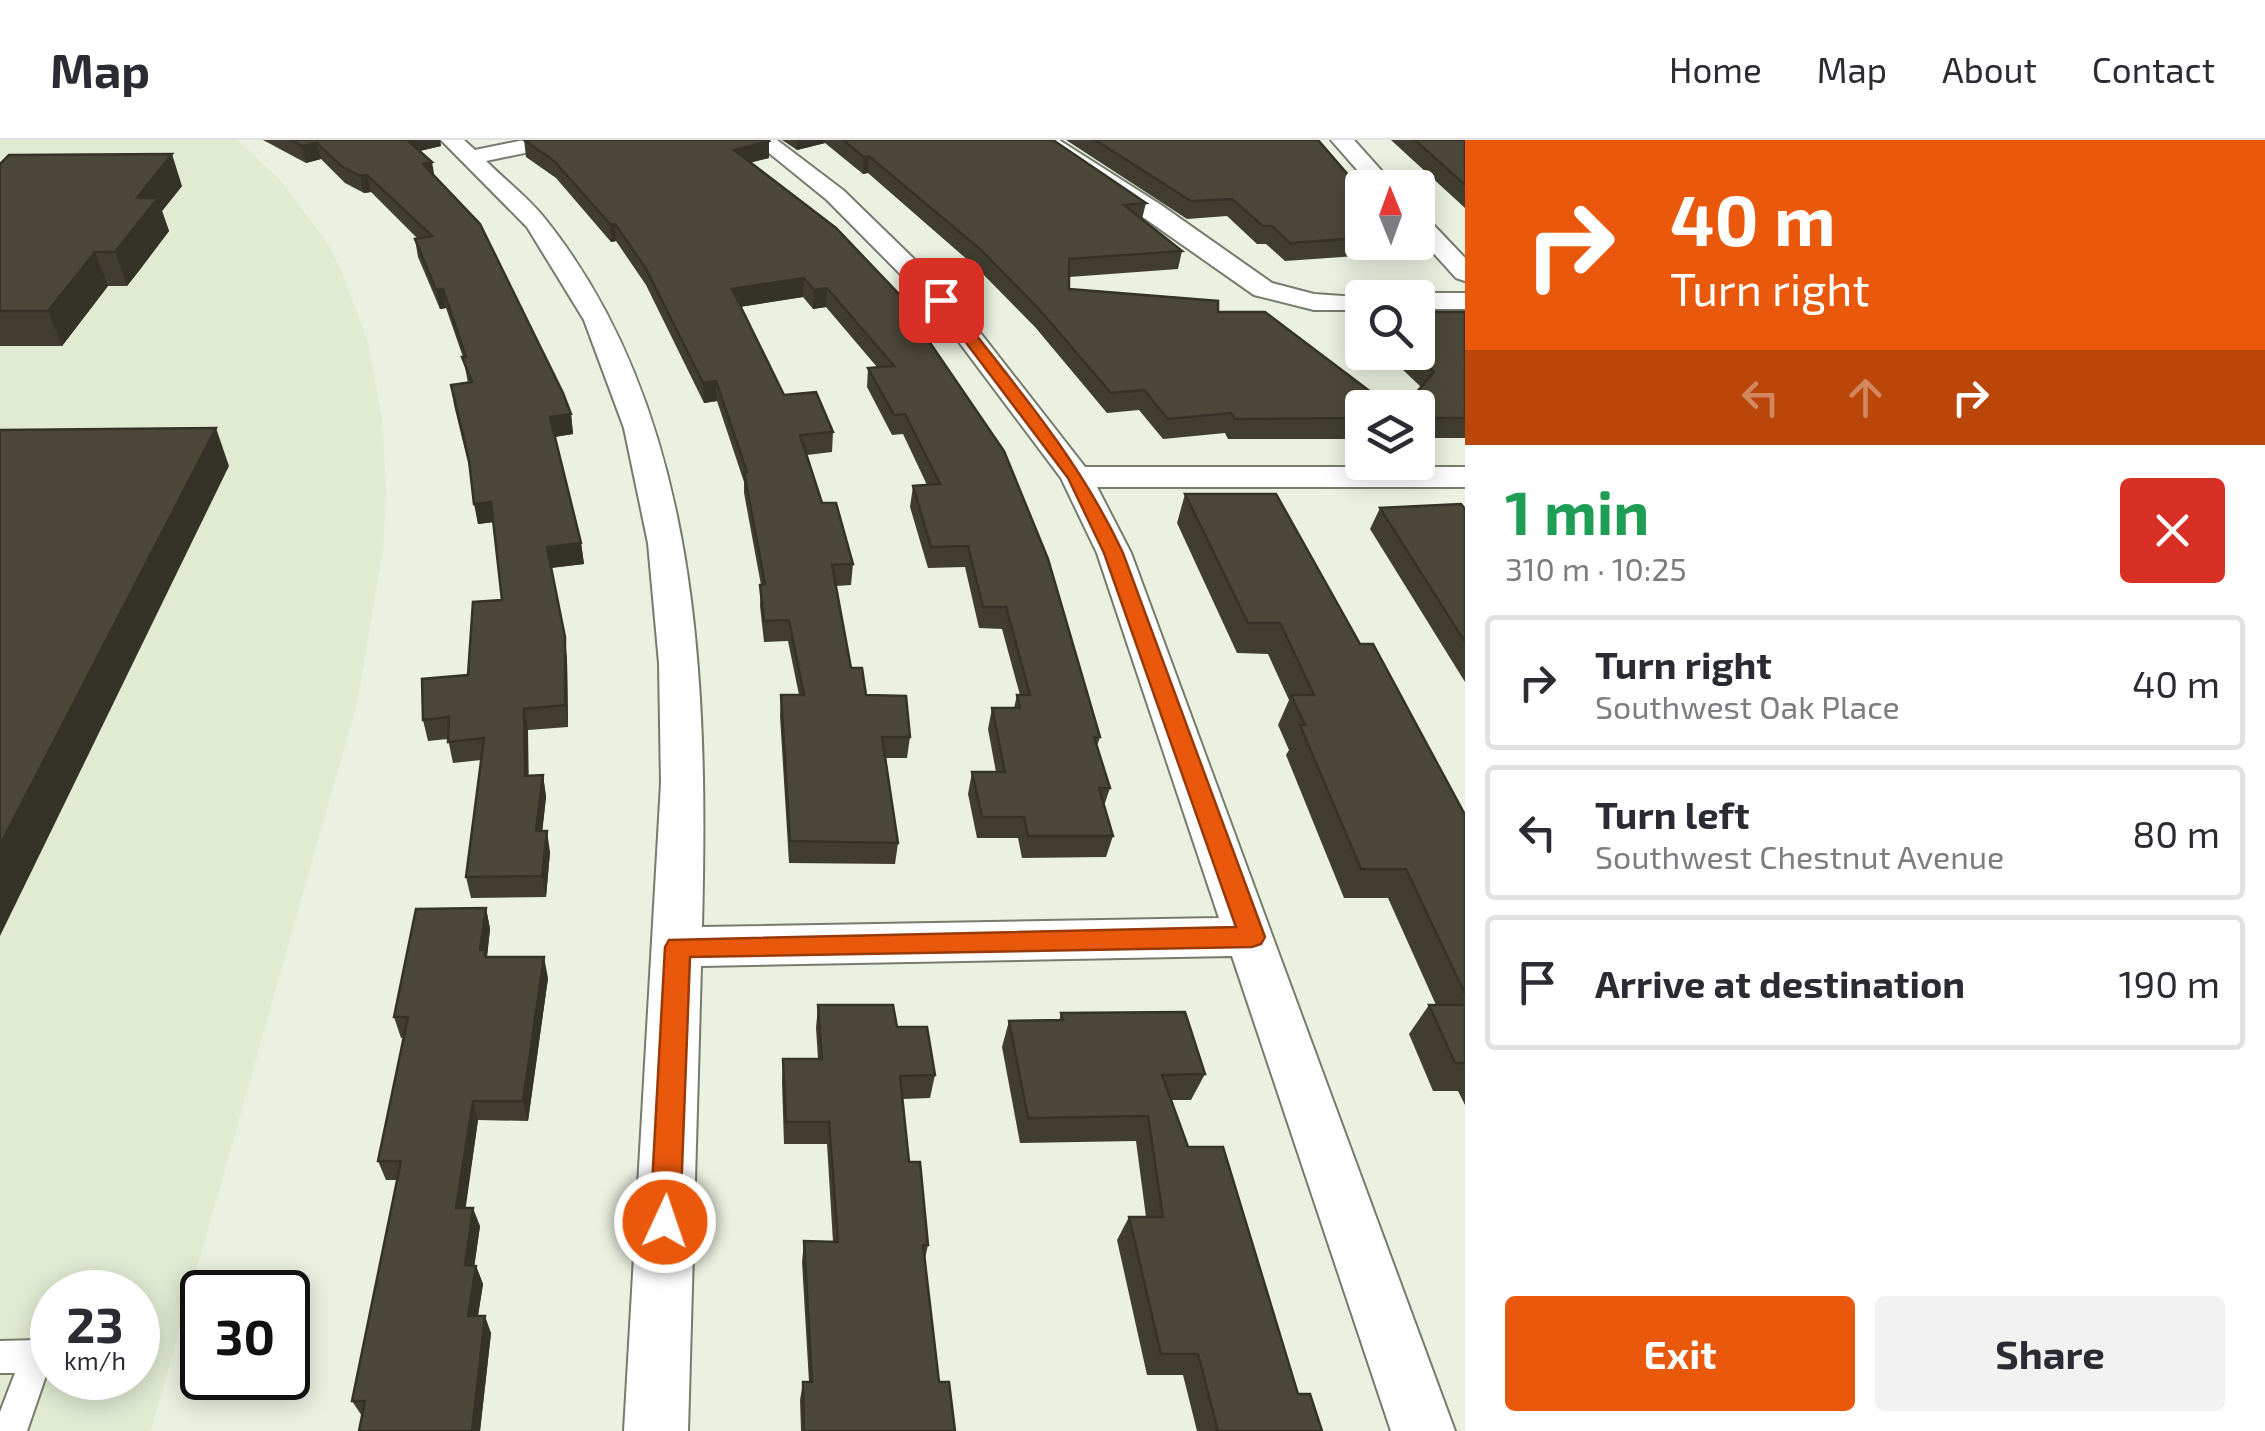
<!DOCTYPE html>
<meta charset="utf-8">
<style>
body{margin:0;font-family:"Exo 2",sans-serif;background:#f2f2f3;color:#2b2b33;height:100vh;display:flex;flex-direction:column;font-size:38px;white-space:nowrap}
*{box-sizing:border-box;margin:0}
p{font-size:32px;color:#7c7c81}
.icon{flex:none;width:55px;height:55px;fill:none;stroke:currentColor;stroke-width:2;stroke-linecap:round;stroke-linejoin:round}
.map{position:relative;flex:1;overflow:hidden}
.sheet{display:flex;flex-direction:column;background:#fff;width:800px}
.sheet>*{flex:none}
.guide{background:#ea580c;color:#fff;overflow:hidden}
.needle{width:65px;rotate:359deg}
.tools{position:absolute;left:1345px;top:30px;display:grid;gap:20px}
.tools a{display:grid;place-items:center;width:90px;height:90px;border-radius:10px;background:#fff;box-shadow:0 5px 25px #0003;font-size:50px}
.speed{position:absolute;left:30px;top:1130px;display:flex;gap:20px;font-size:50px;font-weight:700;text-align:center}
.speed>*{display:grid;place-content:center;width:130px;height:130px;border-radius:50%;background:#fff;box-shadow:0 5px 25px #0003;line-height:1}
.speed small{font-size:25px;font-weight:400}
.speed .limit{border:5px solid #111;border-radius:15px;background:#fff;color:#111}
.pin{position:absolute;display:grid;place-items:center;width:85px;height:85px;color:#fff;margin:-42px;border-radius:20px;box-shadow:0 5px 15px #0006}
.me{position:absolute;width:110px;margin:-55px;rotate:3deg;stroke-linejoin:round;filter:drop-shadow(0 0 8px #0008)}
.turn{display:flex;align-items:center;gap:35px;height:210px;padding:0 40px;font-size:45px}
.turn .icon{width:130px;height:130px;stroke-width:2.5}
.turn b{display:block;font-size:70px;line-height:85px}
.lanes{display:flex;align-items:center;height:95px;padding:0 40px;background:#0003;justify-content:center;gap:50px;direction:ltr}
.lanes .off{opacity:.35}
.round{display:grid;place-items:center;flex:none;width:105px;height:105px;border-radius:10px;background:#f2f2f3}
.head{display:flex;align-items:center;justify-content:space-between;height:170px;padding:0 40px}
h1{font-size:60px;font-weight:700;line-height:75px;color:#1e9e55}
.cta{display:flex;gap:20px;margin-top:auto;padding:20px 40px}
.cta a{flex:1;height:115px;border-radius:10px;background:#ea580c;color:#fff;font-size:40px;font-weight:700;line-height:115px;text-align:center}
.cta a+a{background:#f2f2f3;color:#2b2b33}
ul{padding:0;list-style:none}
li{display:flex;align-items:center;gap:30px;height:135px;margin:0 20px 15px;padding:0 20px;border:5px solid #e1e1e2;border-radius:10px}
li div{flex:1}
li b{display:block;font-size:38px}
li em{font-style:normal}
header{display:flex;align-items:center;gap:60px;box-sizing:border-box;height:140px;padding:0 50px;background:#fff;border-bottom:2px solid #e1e1e2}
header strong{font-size:48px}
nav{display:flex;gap:55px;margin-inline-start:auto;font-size:35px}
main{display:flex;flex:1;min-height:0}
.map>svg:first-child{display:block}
.built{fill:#e0ebd2;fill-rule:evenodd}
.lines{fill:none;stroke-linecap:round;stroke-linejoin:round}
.lane-casing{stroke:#767c6c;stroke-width:4}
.street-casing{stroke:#767c6c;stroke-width:4}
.lane{fill:#fff;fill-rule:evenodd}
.street{fill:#fff;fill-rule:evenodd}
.wall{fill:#413e31}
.shaded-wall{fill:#353228}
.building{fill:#4c4839;stroke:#353228;stroke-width:2.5}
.route{fill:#ea580c;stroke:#983908;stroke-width:2.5}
</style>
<header>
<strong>Map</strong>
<nav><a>Home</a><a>Map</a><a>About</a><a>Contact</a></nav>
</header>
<main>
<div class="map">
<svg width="1465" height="1291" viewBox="0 0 1465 1291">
<rect width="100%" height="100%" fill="#eaf1e0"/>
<path class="built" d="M 0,0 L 237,0 L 279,39 L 324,98 L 341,129 L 368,202 L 382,279 L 386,348 L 383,409 L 358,559 L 151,1291 L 0,1291 ZM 52,1152 L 138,1152 L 138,1238 L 52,1238 Z"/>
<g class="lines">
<defs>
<path id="lane" d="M 37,1200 L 48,1205 L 52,1218 L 27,1291 L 0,1291 L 0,1272 L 15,1233 L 0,1233 L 0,1201 Z"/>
<path id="street" d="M 441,0 L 464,0 L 475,10 L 524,0 L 566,0 L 563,5 L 486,21 C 505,40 529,58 546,80 C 702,276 708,548 702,787 L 1219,778 L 1097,413 L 1061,338 L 932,166 L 827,60 L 753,0 L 777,0 L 843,50 L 950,154 L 1085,327 L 1465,327 L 1465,347 L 1097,347 L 1131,413 L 1455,1291 L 1391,1291 L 1232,816 L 701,826 L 688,1291 L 624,1291 L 661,643 L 659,523 L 648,403 L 624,288 L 584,180 L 527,87 Z
M 1033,0 L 1059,0 L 1161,65 L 1272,143 L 1314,154 L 1372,158 L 1362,158 L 1362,170 L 1314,170 L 1254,155 Z
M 1331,0 L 1354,0 L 1397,48 L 1373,48 Z
M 1418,75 L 1426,77 L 1465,118 L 1465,141 L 1456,138 L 1418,96 Z
M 1418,153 L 1465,153 L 1465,169 L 1418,169 L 1418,158 L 1407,158 Z"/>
</defs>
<use href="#lane" class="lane-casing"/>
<use href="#street" class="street-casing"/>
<use href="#lane" class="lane"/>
<use href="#street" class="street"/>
</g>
<path class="wall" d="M 263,0 L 440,0 L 441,6 L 419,11 L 571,274 L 573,294 L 555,297 L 581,403 L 584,424 L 551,428 L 567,519 L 568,587 L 528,590 L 528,636 L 543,635 L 546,657 L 542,691 L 550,712 L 546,757 L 471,758 L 466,737 L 481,620 L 453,623 L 448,599 L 428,601 L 423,580 L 468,535 L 502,460 L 493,382 L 478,384 L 470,331 L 454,265 L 451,245 L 468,243 L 463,217 L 446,168 L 440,169 L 418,117 L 415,99 L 418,99 L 371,52 L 364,53 L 345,43 L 321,19 L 306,23 Z
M 524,0 L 769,18 L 750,22 L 930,203 L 1100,597 L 1097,606 L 1110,648 L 1104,666 L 1113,696 L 1106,717 L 1022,718 L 1018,698 L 977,698 L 968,654 L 972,632 L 996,632 L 988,589 L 992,568 L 1014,568 L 1017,555 L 1020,555 L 1002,489 L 979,488 L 965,427 L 928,428 L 910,367 L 913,346 L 927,345 L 903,294 L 892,295 L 867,247 L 868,228 L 877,227 L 826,167 L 813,169 L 803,157 L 740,167 L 784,255 L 833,292 L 832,312 L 807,315 L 822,363 L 853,424 L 851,445 L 836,446 L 851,528 L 866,555 L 910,597 L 907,618 L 886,618 L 898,703 L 895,724 L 789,723 L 780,576 L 781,555 L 799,555 L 788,501 L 764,502 L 760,466 L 761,445 L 744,353 L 744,342 L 717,261 L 704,263 L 646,145 L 616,101 L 611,102 L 556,38 L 526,17 Z
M 782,0 L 1053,0 L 1146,63 L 1142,79 L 1182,111 L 1178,129 L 1069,137 L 1069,149 L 1218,172 L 1362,268 L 1362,299 L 1228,299 L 1225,293 L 1163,299 L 1139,270 L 1107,273 L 1035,187 L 978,129 L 868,33 L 863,34 L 825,3 L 797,10 Z
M 1066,0 L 1318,0 L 1362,51 L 1362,102 L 1394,102 L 1391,110 L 1387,110 L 1385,114 L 1285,121 L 1266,104 L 1257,104 L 1227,76 L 1187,79 Z
M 1391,0 L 1465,0 L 1465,68 Z
M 0,24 L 182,46 L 162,71 L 169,91 L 139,131 L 127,146 L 108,146 L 62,206 L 0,206 Z
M 1465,172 L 1465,298 L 1418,298 L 1418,268 L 1421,247 L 1384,212 L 1418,212 Z
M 1185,354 L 1360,504 L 1465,675 L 1465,965 L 1458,951 L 1433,951 L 1409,894 L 1429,865 L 1436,865 L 1388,758 L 1344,758 L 1286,615 L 1289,610 L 1278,585 L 1289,560 L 1268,514 L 1237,513 L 1177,383 Z
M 1380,368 L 1465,369 L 1465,542 L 1370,389 Z
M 486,768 L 490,789 L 487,817 L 548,838 L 528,981 L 478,980 L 465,1068 L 480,1086 L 474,1126 L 476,1126 L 483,1144 L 478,1176 L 491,1193 L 480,1291 L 359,1291 L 362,1276 L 352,1261 L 397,1040 L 386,1040 L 378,1021 L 404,898 L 401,898 L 394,877 Z
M 818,865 L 897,887 L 935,935 L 930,958 L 903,959 L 909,1022 L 928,1105 L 925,1119 L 939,1242 L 955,1291 L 801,1291 L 800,1260 L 803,1242 L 809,1242 L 802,1122 L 804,1101 L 833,1102 L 827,1004 L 784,1004 L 782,942 L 783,919 L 818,919 L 816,888 Z
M 1061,873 L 1205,934 L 1191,960 L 1171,960 L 1188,1007 L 1298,1254 L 1322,1291 L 1197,1291 L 1183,1235 L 1147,1235 L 1117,1100 L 1129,1077 L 1146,1077 L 1136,1001 L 1020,1003 L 1002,907 L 1009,881 L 1059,881 Z"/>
<path class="shaded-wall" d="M 404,0 L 440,0 L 441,6 L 407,14 Z
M 797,0 L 825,0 L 825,3 L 797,10 Z
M 769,1 L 769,18 L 734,27 L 734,10 Z
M 317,3 L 321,19 L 306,23 L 302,6 Z
M 172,14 L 182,46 L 162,71 L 169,91 L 127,146 L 115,112 L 137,58 Z
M 869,16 L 868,33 L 863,34 L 864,17 Z
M 432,22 L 435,39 L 423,24 Z
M 367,35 L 371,52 L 364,53 L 360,36 Z
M 610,84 L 615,84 L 616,101 L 611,102 Z
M 95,112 L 108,146 L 62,206 L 48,171 Z
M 804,138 L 803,157 L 732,168 L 732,149 Z
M 827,148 L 826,167 L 813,169 L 814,150 Z
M 443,149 L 446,168 L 440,169 L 436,150 Z
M 716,241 L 717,261 L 704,263 L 703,243 Z
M 571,274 L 573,294 L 553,297 L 550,277 Z
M 216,288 L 229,326 L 0,796 L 0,705 Z
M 491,362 L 494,382 L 478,384 L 474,364 Z
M 581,403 L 584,424 L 549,428 L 547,407 Z
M 565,497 L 567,519 L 568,587 L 565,565 Z
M 524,569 L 528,590 L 529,657 L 525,636 Z
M 543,635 L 546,657 L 540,713 L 536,691 Z
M 547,691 L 550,712 L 546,757 L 542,736 Z
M 486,768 L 490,789 L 487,816 L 490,831 L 480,810 Z
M 544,817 L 548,838 L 528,981 L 523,961 Z
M 473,961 L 478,980 L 463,1087 L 456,1068 Z
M 473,1068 L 480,1086 L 472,1143 L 465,1125 Z
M 476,1126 L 483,1144 L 475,1193 L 468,1176 Z
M 485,1176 L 491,1193 L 480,1291 L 472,1291 Z"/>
<path class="building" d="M 291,0 L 407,0 L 432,22 L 423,24 L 480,84 L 563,253 L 571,274 L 550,277 L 581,403 L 547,407 L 565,497 L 565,565 L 524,569 L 525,636 L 543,635 L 536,691 L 547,691 L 542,736 L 466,737 L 484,598 L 448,602 L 449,577 L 423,580 L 422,539 L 468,535 L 473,462 L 502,460 L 491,362 L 474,364 L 469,320 L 451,245 L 472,242 L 462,217 L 466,217 L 443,149 L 436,150 L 415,99 L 432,96 L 367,35 L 360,36 L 341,26 L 317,3 L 302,6 Z
M 524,0 L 768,0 L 769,1 L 734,10 L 836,88 L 898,153 L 931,196 L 926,197 L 1004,311 L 1048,419 L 1100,597 L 1094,597 L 1110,648 L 1099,648 L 1113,696 L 1028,696 L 1024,677 L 982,677 L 972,632 L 1005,632 L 992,568 L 1020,568 L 1017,555 L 1030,555 L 1006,467 L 983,467 L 968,406 L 931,407 L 913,346 L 940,344 L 905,274 L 894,275 L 868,228 L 894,226 L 827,148 L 814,150 L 804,138 L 732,149 L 784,255 L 816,252 L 833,292 L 800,295 L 822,363 L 836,363 L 853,424 L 832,425 L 851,528 L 862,528 L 866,555 L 906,556 L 910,597 L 882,597 L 898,703 L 790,701 L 781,555 L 804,555 L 789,480 L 764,481 L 760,445 L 765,444 L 744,332 L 747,332 L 716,241 L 703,243 L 645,127 L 615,84 L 610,84 L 554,21 Z
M 843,0 L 1053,0 L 1146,63 L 1124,65 L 1182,111 L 1069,119 L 1069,149 L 1218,161 L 1218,172 L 1265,172 L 1392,268 L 1362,268 L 1362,278 L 1235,279 L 1231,273 L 1168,279 L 1144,250 L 1111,253 L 1038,168 L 981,110 L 869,16 L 864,17 Z
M 1095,0 L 1318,0 L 1362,51 L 1362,98 L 1290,103 L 1272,86 L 1263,86 L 1232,59 L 1191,61 Z
M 1415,0 L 1465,0 L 1465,45 Z
M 172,14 L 137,58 L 158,58 L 115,112 L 95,112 L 48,171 L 0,171 L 0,24 L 9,15 Z
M 1418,172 L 1465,172 L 1465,278 L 1418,278 L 1418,268 L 1403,268 L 1434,232 L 1412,212 L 1418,212 Z
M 216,288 L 0,705 L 0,290 Z
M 1185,354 L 1276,354 L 1360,504 L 1373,504 L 1465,675 L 1465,854 L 1406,729 L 1361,729 L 1300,585 L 1305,585 L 1291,555 L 1314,555 L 1280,483 L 1248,483 Z
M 1461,364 L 1465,369 L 1465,502 L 1380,368 Z
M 486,768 L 480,810 L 485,810 L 485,817 L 544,817 L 523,961 L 473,961 L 456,1068 L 473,1068 L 465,1125 L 476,1126 L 468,1176 L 485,1176 L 472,1291 L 359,1291 L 365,1261 L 352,1261 L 401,1021 L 378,1021 L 408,877 L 394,877 L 416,769 Z
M 818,865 L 893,865 L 897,887 L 927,887 L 935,935 L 900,936 L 909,1022 L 920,1022 L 928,1105 L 923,1105 L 939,1242 L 949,1242 L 955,1291 L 804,1291 L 803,1242 L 812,1242 L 804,1101 L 838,1102 L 829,982 L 786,982 L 783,919 L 822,919 Z
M 1429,865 L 1465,865 L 1465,923 L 1455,923 Z
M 1185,872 L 1205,934 L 1162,935 L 1188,1007 L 1223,1007 L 1298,1254 L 1310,1254 L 1322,1291 L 1218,1291 L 1198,1214 L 1161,1214 L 1129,1077 L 1163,1077 L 1148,976 L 1028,978 L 1009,881 L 1063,880 L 1061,873 Z"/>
<path class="route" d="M 941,155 L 946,157 C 1010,239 1079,318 1123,413 L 1265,797 L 1261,804 L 1252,807 L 690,817 L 680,1082 L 676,1092 L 665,1097 L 654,1092 L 650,1082 L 665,807 L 669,800 L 1236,787 L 1104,413 L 1068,338 L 934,160 Z"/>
</svg>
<div class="tools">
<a><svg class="needle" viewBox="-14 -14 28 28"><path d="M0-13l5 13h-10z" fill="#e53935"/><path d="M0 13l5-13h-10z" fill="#7c7c81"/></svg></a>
<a><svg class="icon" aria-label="search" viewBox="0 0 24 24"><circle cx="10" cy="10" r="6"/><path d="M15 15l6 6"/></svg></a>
<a><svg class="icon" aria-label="layers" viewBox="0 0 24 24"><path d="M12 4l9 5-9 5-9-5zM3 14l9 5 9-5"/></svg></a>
</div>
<div class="speed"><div>23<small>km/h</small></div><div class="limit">30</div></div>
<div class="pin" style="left:941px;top:160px;background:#d93025"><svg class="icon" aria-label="arrive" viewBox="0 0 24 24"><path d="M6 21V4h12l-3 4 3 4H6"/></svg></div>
<svg class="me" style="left:665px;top:1082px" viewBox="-20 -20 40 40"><circle r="17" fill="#ea580c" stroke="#fff" stroke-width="3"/><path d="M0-11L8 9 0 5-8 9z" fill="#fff"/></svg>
</div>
<section class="sheet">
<div class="guide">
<div class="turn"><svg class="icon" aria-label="right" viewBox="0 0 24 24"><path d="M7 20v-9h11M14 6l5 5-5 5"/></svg><div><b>40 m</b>Turn right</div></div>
<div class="lanes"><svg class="icon off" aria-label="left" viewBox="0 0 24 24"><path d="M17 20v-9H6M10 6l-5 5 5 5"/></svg><svg class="icon off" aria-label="ahead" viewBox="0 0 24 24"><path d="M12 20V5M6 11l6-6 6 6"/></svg><svg class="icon" aria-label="right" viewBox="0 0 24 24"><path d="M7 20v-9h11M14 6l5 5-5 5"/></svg></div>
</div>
<div class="head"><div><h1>1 min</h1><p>310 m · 10:25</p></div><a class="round" style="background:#d93025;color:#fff"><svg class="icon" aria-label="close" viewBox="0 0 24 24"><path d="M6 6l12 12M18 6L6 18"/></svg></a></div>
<ul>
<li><svg class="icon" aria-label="right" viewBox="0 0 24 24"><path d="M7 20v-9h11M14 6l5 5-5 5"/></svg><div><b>Turn right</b><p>Southwest Oak Place</p></div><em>40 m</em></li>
<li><svg class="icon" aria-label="left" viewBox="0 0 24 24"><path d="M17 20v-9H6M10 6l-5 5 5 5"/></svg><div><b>Turn left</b><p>Southwest Chestnut Avenue</p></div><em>80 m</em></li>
<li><svg class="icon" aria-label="arrive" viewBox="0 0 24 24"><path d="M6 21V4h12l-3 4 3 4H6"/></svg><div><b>Arrive at destination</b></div><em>190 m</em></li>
</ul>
<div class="cta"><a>Exit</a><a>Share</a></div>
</section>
</main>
